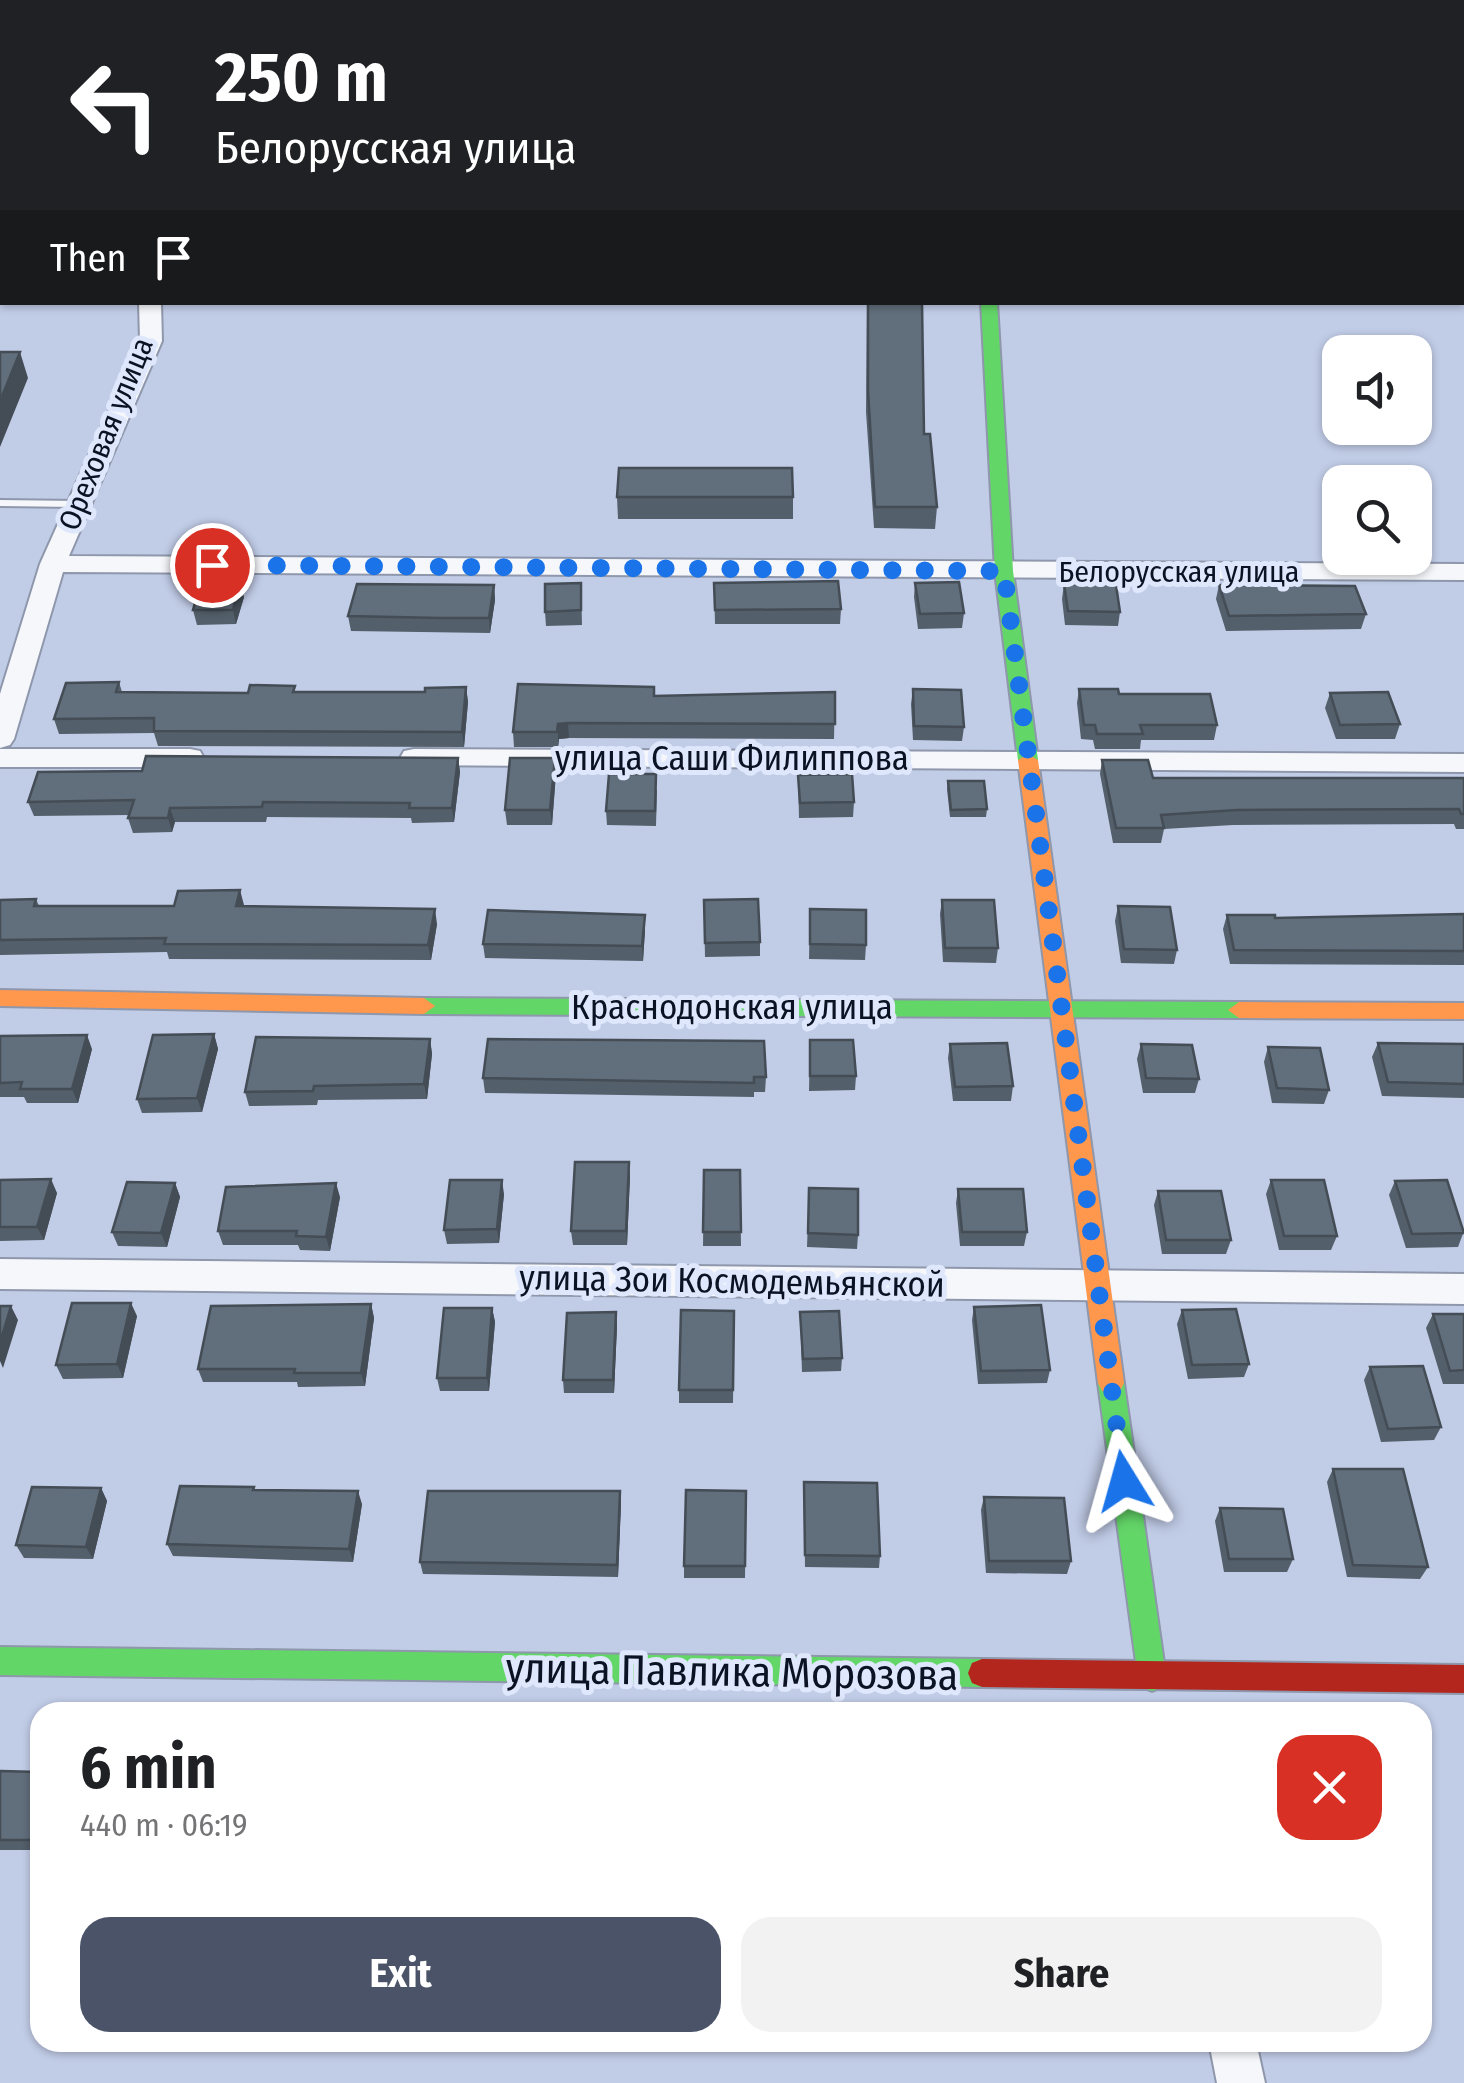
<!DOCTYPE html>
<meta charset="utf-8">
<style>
body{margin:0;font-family:"Fira Sans Condensed",sans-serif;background:#f2f2f2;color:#202124;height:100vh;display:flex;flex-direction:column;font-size:38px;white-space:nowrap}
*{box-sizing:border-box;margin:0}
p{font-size:32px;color:#757577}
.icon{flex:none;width:55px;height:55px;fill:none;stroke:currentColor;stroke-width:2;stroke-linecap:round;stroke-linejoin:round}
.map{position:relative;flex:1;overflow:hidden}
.side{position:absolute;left:30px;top:1702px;width:1402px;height:350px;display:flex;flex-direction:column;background:#fff;border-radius:30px;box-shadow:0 2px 8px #0004}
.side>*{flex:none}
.hud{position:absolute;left:0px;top:0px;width:1465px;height:305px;box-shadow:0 2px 8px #0004;background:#202124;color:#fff;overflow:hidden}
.buttons{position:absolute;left:1322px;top:335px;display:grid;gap:20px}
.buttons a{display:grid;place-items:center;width:110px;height:110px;border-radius:20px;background:#fff;box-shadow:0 2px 8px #0004;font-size:50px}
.pin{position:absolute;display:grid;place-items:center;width:85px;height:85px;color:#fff;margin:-42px;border:5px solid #fff;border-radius:50%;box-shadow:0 2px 10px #0007}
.me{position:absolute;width:110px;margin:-55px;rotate:352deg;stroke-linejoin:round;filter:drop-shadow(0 0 8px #0008)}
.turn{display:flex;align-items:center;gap:35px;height:210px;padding:0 50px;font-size:45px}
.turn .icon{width:130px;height:130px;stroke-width:2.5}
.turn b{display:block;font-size:70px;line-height:85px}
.then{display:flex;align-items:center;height:95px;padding:0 50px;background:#0003;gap:20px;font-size:38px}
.round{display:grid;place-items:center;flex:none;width:105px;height:105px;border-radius:30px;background:#f2f2f2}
.head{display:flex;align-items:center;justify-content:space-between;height:170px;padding:0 50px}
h1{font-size:60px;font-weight:700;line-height:75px}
.cta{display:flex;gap:20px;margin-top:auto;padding:20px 50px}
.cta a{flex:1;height:115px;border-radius:30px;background:#4b5368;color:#fff;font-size:40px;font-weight:700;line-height:115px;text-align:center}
.cta a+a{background:#f2f2f2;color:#202124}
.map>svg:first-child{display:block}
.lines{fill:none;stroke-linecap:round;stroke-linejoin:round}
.lane-casing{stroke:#8e97ab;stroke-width:4}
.street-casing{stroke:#8e97ab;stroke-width:4}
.fast-casing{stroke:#8e97ab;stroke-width:4}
.slow-casing{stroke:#8e97ab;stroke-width:4}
.jam-casing{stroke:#8e97ab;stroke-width:4}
.lane{fill:#f6f7fb;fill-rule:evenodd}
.street{fill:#f6f7fb;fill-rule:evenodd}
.fast{fill:#63d668;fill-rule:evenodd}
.slow{fill:#ff974d;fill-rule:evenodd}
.jam{fill:#b3261e;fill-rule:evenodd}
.wall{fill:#535f6a}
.shaded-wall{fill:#444d56}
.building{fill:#616e7b;stroke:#444d56;stroke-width:2.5}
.route{stroke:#1a73e8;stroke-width:18;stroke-dasharray:0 32.4}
.labels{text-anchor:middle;stroke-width:10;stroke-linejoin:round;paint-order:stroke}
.far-street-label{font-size:30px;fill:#0b1223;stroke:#dee7fb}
.street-label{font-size:35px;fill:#0b1223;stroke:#dee7fb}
.near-street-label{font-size:42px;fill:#0b1223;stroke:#dee7fb}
</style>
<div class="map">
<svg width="1464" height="2083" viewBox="0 0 1464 2083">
<rect width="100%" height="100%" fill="#c1cce7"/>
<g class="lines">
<defs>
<path id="lane" d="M 45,0 L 54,0 L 52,2 L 43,2 Z
M 112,0 L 121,0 L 119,2 L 111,2 Z
M 233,0 L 241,0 L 240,2 L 232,2 Z
M 650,0 L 659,0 L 657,2 L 648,2 Z
M 824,0 L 832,0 L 832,2 L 824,2 Z
M 0,34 L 2,34 L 2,40 L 0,40 Z
M 0,500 L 78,501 L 84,504 L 78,507 L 0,506 Z"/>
<path id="street" d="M 0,68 L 2,69 L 2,80 L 0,80 Z
M 0,254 L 2,254 L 2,266 L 0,266 Z
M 139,302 L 161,302 L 162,341 L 69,556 L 1464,564 L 1464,580 L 63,572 L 14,739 L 10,745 L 0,748 L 0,694 L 40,564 L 140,341 Z
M 0,749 L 190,749 L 200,751 L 204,758 L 200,765 L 190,767 L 0,767 Z
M 414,749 L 1464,754 L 1464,772 L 404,765 L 400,758 L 404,751 Z
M 0,1259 L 1464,1274 L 1464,1304 L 0,1289 Z
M 1209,2042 L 1256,2042 L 1265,2083 L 1217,2083 Z"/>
<path id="fast" d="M 981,302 L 997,302 L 1013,571 L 1038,760 L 1028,766 L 1018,760 L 995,571 Z
M 424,998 L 1239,1002 L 1250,1010 L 1239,1018 L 424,1014 L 413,1006 Z
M 1111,1372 L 1120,1375 L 1124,1383 L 1166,1677 L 1162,1687 L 1152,1691 L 1142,1687 L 1138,1677 L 1098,1383 L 1102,1375 Z
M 0,1647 L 982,1659 L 992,1663 L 996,1673 L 992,1683 L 982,1687 L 0,1675 Z"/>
<path id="slow" d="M 1028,754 L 1038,760 L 1124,1383 L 1120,1391 L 1111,1394 L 1102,1391 L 1098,1383 L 1018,760 Z
M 0,990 L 424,998 L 435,1006 L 424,1014 L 0,1006 Z
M 1239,1002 L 1464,1003 L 1464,1019 L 1239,1018 L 1228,1010 Z"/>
<path id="jam" d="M 967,0 L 979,0 L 979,2 L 967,2 Z
M 982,1659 L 1464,1665 L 1464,1693 L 982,1687 L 972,1683 L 968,1673 L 972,1663 Z"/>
</defs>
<use href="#lane" class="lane-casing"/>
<use href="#street" class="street-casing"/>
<use href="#fast" class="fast-casing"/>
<use href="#slow" class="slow-casing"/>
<use href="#jam" class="jam-casing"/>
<use href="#lane" class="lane"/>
<use href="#street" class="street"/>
<use href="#fast" class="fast"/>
<use href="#slow" class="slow"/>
<use href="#jam" class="jam"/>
</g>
<path class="wall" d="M 867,302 L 922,302 L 924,434 L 937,507 L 935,529 L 874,528 L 866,412 Z
M 617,497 L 793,497 L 793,519 L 618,519 Z
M 581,583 L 582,625 L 546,626 L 545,612 Z
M 714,583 L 841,609 L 840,624 L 715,624 Z
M 915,583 L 964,613 L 962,628 L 918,629 L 914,597 Z
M 1064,584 L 1120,612 L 1118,626 L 1065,625 L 1062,599 Z
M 494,585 L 495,600 L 490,633 L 351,631 L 348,616 Z
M 1219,585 L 1366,614 L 1361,629 L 1226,631 L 1216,599 Z
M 244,597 L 236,624 L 197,625 L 193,610 Z
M 119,682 L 122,692 L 248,693 L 425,692 L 466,687 L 468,702 L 464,747 L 158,746 L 154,733 L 59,734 L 54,719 Z
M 913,689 L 964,727 L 962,741 L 913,740 L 911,704 Z
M 1079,689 L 1119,694 L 1217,725 L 1214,740 L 1141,740 L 1140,749 L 1095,749 L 1093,740 L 1081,739 L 1077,703 Z
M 835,692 L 834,739 L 569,738 L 559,739 L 558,747 L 514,747 L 513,732 L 654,696 Z
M 1330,693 L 1400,724 L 1395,739 L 1336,739 L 1325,708 Z
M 458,758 L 460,772 L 454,822 L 412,823 L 411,818 L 267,817 L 266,822 L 175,822 L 172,832 L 133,833 L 128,818 L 129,815 L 34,816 L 28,802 L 142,771 Z
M 555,758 L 556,773 L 552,825 L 507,825 L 505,810 Z
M 1102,760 L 1153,778 L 1464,778 L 1464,829 L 1456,829 L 1454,824 L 1233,825 L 1164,829 L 1161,843 L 1113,843 L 1100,774 Z
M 798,775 L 854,802 L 853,817 L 799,818 Z
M 948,781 L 987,809 L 986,817 L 950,817 L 947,789 Z
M 657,789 L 656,826 L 607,825 L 606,811 Z
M 36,899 L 39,906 L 244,905 L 243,906 L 437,924 L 431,960 L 169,959 L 167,952 L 0,955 L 0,900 Z
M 704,900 L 760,942 L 760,956 L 705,957 Z
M 942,900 L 998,948 L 996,963 L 943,962 L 940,914 Z
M 1118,906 L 1177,950 L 1174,964 L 1121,963 L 1115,921 Z
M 810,909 L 866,945 L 865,960 L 809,959 Z
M 1464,914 L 1464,965 L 1230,964 L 1223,929 L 1227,915 L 1275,918 Z
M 645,930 L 643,961 L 485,958 L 483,944 Z
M 214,1034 L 218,1049 L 202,1112 L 142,1113 L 137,1099 Z
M 0,1036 L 92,1049 L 78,1103 L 27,1103 L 24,1097 L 0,1097 Z
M 430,1039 L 432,1054 L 427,1099 L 318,1100 L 317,1105 L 249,1106 L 245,1092 Z
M 810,1040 L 856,1076 L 855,1090 L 809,1091 Z
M 1378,1043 L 1464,1044 L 1464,1098 L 1382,1096 L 1372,1057 Z
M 950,1044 L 1013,1086 L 1011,1101 L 953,1101 L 948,1058 Z
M 1141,1044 L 1199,1079 L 1195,1093 L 1143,1093 L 1137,1059 Z
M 1268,1047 L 1329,1090 L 1324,1104 L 1272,1103 L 1264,1062 Z
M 766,1077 L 765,1092 L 754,1092 L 754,1097 L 485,1093 L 483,1078 Z
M 704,1170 L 740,1170 L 741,1246 L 703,1246 Z
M 630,1176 L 627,1245 L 573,1245 L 571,1231 Z
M 0,1180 L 57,1193 L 44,1240 L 0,1241 Z
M 1271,1180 L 1337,1236 L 1331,1250 L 1279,1250 L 1266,1194 Z
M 1395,1181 L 1464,1231 L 1458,1247 L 1406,1248 L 1389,1195 Z
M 175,1183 L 180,1197 L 167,1247 L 118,1246 L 112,1232 Z
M 809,1188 L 858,1235 L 857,1249 L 807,1247 Z
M 958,1189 L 1027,1232 L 1024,1246 L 960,1246 L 956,1203 Z
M 1158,1191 L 1231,1240 L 1226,1254 L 1162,1254 L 1154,1205 Z
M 504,1194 L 499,1243 L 447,1244 L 444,1230 Z
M 340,1197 L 330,1251 L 300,1250 L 298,1245 L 223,1245 L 218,1231 Z
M 371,1304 L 374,1318 L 365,1386 L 298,1387 L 297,1382 L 203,1382 L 198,1369 Z
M 974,1307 L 1050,1370 L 1047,1383 L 978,1384 L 972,1320 Z
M 492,1308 L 495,1322 L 489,1391 L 440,1391 L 437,1378 Z
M 1182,1310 L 1249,1364 L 1244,1377 L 1188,1379 L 1177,1324 Z
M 734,1311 L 733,1403 L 679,1403 L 679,1390 Z
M 616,1312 L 617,1326 L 614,1393 L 564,1393 L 563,1380 Z
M 800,1312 L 842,1358 L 841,1371 L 802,1372 Z
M 1433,1314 L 1464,1314 L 1464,1384 L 1443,1384 L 1426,1328 Z
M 137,1316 L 123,1378 L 63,1379 L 56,1365 Z
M 1370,1367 L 1441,1427 L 1434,1440 L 1381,1442 L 1364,1380 Z
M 1333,1469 L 1428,1567 L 1420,1579 L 1347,1577 L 1327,1482 Z
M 804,1482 L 880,1556 L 879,1568 L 805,1567 Z
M 101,1488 L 107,1501 L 93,1559 L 24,1558 L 16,1545 Z
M 255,1490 L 362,1504 L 353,1562 L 173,1556 L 167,1544 Z
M 620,1491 L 621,1503 L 618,1577 L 423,1574 L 420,1562 Z
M 746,1491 L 745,1578 L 684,1578 L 684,1566 Z
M 984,1497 L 1071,1561 L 1067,1574 L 986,1573 L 981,1510 Z
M 1220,1508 L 1293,1559 L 1287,1572 L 1224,1572 L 1215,1521 Z
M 0,1771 L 40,1772 L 40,1850 L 0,1850 Z
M 1295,2042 L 1366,2042 L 1364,2045 L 1296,2047 Z"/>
<path class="shaded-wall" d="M 0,0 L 22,0 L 19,2 L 2,2 L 2,15 L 0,17 Z
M 174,0 L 191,0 L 189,2 L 172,2 Z
M 20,352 L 28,378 L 0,447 L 0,401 Z
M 240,582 L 244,597 L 236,624 L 233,610 Z
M 494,585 L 495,600 L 490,633 L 489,618 Z
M 466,687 L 468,702 L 464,747 L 462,732 Z
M 568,723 L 569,738 L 559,739 L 558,747 L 558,724 Z
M 458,758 L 460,772 L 454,822 L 452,808 Z
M 555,758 L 556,773 L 552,825 L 550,810 Z
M 170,808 L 175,822 L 172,832 L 168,818 Z
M 240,890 L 244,905 L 240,921 L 236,906 Z
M 435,909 L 437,924 L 431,960 L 428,945 Z
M 645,915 L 645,930 L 643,961 L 642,946 Z
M 214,1034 L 218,1049 L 202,1112 L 197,1098 Z
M 87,1035 L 92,1049 L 78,1103 L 72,1089 Z
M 430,1039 L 432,1054 L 427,1099 L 424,1084 Z
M 629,1162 L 630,1176 L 627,1245 L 626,1231 Z
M 51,1179 L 57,1193 L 44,1240 L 37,1227 Z
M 502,1180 L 504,1194 L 499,1243 L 497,1229 Z
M 175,1183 L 180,1197 L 167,1247 L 161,1233 Z
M 336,1183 L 340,1197 L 330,1251 L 326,1237 Z
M 131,1303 L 137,1316 L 123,1378 L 117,1364 Z
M 371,1304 L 374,1318 L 365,1386 L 361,1373 Z
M 11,1306 L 18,1320 L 3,1368 L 0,1361 L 0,1343 Z
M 492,1308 L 495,1322 L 489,1391 L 487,1378 Z
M 616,1312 L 617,1326 L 614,1393 L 613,1380 Z
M 101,1488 L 107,1501 L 93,1559 L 86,1547 Z
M 358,1491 L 362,1504 L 353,1562 L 349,1549 Z
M 620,1491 L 621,1503 L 618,1577 L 617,1565 Z"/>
<path class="building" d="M 127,0 L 174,0 L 172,2 L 125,2 Z
M 377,0 L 574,0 L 573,2 L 376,2 Z
M 667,0 L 720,0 L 720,2 L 666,2 Z
M 868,302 L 922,302 L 924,434 L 930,434 L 937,507 L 875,507 L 868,391 Z
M 0,352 L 20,352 L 0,401 Z
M 619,468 L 792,468 L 793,497 L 617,497 Z
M 838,581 L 841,609 L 715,610 L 714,583 Z
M 201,582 L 240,582 L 233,610 L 193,610 Z
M 959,582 L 964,613 L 920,614 L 915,583 Z
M 581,583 L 581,610 L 545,612 L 545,584 Z
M 357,584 L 494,585 L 489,618 L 441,618 L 348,616 Z
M 1064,584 L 1116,585 L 1120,612 L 1068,611 Z
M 1219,585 L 1355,586 L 1366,614 L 1229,616 Z
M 119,682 L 116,692 L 248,693 L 250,685 L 295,686 L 293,692 L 425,692 L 425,688 L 466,687 L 462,732 L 154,731 L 154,718 L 54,719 L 66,683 Z
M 518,684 L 654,687 L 654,696 L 835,692 L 835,724 L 568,723 L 558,724 L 557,732 L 513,732 Z
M 913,689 L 961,690 L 964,727 L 914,726 Z
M 1079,689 L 1118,689 L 1119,694 L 1210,694 L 1217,725 L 1140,725 L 1143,734 L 1097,734 L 1095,725 L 1084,725 Z
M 1388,692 L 1400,724 L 1340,725 L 1330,693 Z
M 146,756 L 458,758 L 452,808 L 409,808 L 410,803 L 263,802 L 262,807 L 170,808 L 168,818 L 128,818 L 134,800 L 28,802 L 38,772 L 142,771 Z
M 510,758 L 555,758 L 550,810 L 505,810 Z
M 1102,760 L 1148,760 L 1153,778 L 1464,778 L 1464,814 L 1461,814 L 1459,809 L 1237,810 L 1161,815 L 1164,828 L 1116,828 Z
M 609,774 L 656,774 L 655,811 L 606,811 Z
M 852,774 L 854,802 L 800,803 L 798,775 Z
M 948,781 L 984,781 L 987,809 L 951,810 Z
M 240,890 L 236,906 L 435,909 L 428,945 L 164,944 L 166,938 L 0,940 L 0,900 L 36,899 L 34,906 L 174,906 L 178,891 Z
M 758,899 L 760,942 L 705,943 L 704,900 Z
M 942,900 L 994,900 L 998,948 L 945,948 Z
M 1118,906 L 1170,907 L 1177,950 L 1124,949 Z
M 810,909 L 866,910 L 866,945 L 810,944 Z
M 488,910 L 645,915 L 642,946 L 483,944 Z
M 1464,914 L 1464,951 L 1234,950 L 1227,915 L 1275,915 L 1275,918 Z
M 214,1034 L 197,1098 L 137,1099 L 153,1035 Z
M 87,1035 L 72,1089 L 20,1089 L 22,1082 L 0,1083 L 0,1036 Z
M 256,1037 L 430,1039 L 424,1084 L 314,1086 L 313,1091 L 245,1092 Z
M 488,1039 L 764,1041 L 766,1077 L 754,1077 L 754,1083 L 483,1078 Z
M 810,1040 L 853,1040 L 856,1076 L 810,1076 Z
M 1007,1043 L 1013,1086 L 955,1087 L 950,1044 Z
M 1378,1043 L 1464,1044 L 1464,1084 L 1388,1082 Z
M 1141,1044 L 1192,1045 L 1199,1079 L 1146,1078 Z
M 1268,1047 L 1320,1048 L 1329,1090 L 1277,1088 Z
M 575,1162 L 629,1162 L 626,1231 L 571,1231 Z
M 704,1170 L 740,1170 L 741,1232 L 703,1232 Z
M 51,1179 L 37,1227 L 0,1227 L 0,1180 Z
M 450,1180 L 502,1180 L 497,1229 L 444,1230 Z
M 1271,1180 L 1324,1180 L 1337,1236 L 1284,1236 Z
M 1447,1180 L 1464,1233 L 1412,1234 L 1395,1181 Z
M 127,1182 L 175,1183 L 161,1233 L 112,1232 Z
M 336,1183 L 326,1237 L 296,1236 L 297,1231 L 218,1231 L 226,1187 Z
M 809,1188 L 858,1189 L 858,1235 L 808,1233 Z
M 958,1189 L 1023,1189 L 1027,1232 L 962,1232 Z
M 1158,1191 L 1221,1191 L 1231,1240 L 1166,1240 Z
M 72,1303 L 131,1303 L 117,1364 L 56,1365 Z
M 371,1304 L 361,1373 L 294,1373 L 295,1369 L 198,1369 L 211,1306 Z
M 1041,1305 L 1050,1370 L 981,1371 L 974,1307 Z
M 0,1306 L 11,1306 L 0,1343 Z
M 444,1308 L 492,1308 L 487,1378 L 437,1378 Z
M 1236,1309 L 1249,1364 L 1192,1365 L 1182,1310 Z
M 681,1310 L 734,1311 L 733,1390 L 679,1390 Z
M 839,1311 L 842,1358 L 803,1359 L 800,1312 Z
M 616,1312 L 613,1380 L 563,1380 L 567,1313 Z
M 1433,1314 L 1464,1314 L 1464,1370 L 1450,1371 Z
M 1423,1366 L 1441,1427 L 1388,1429 L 1370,1367 Z
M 1333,1469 L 1403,1469 L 1428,1567 L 1353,1565 Z
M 804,1482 L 877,1483 L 880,1556 L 805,1555 Z
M 180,1486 L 254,1487 L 253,1490 L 358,1491 L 349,1549 L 167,1544 Z
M 32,1487 L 101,1488 L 86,1547 L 16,1545 Z
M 686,1490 L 746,1491 L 745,1566 L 684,1566 Z
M 428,1491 L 620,1491 L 617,1565 L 420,1562 Z
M 984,1497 L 1064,1498 L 1071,1561 L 989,1561 Z
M 1220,1508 L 1283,1509 L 1293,1559 L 1229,1559 Z
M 0,1771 L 40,1772 L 40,1840 L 0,1840 Z"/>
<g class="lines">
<path class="route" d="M 212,565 L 1004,571 L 1124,1481"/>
</g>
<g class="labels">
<g class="far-street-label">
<text transform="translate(106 434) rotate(-68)" y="10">Ореховая улица</text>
<text x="1179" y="582">Белорусская улица</text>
</g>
<g class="street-label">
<text x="732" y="770">улица Саши Филиппова</text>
<text x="732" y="1019">Краснодонская улица</text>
<text transform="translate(732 1281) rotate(1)" y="12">улица Зои Космодемьянской</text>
</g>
<g class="near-street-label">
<text transform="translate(732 1671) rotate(1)" y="15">улица Павлика Морозова</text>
</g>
</g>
</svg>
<div class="buttons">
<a><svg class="icon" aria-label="sound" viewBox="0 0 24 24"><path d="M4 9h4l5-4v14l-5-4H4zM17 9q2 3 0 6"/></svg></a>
<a><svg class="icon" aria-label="search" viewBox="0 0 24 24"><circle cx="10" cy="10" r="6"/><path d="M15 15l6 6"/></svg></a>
</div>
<div class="pin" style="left:212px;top:565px;background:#d93025"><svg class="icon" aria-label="arrive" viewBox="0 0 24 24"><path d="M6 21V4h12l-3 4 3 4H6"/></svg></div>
<svg class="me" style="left:1124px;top:1481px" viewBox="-20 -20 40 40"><path d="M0-17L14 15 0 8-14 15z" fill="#1a73e8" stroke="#fff" stroke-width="4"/></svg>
<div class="hud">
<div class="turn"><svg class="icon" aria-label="left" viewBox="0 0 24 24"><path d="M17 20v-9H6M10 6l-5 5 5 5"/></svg><div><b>250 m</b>Белорусская улица</div></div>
<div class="then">Then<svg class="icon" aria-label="arrive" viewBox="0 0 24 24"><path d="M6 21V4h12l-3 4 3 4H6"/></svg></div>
</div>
<section class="side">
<div class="head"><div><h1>6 min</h1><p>440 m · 06:19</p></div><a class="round" style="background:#d93025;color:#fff"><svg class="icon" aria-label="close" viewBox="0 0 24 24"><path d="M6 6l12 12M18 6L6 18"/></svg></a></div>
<div class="cta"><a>Exit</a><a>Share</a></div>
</section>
</div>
